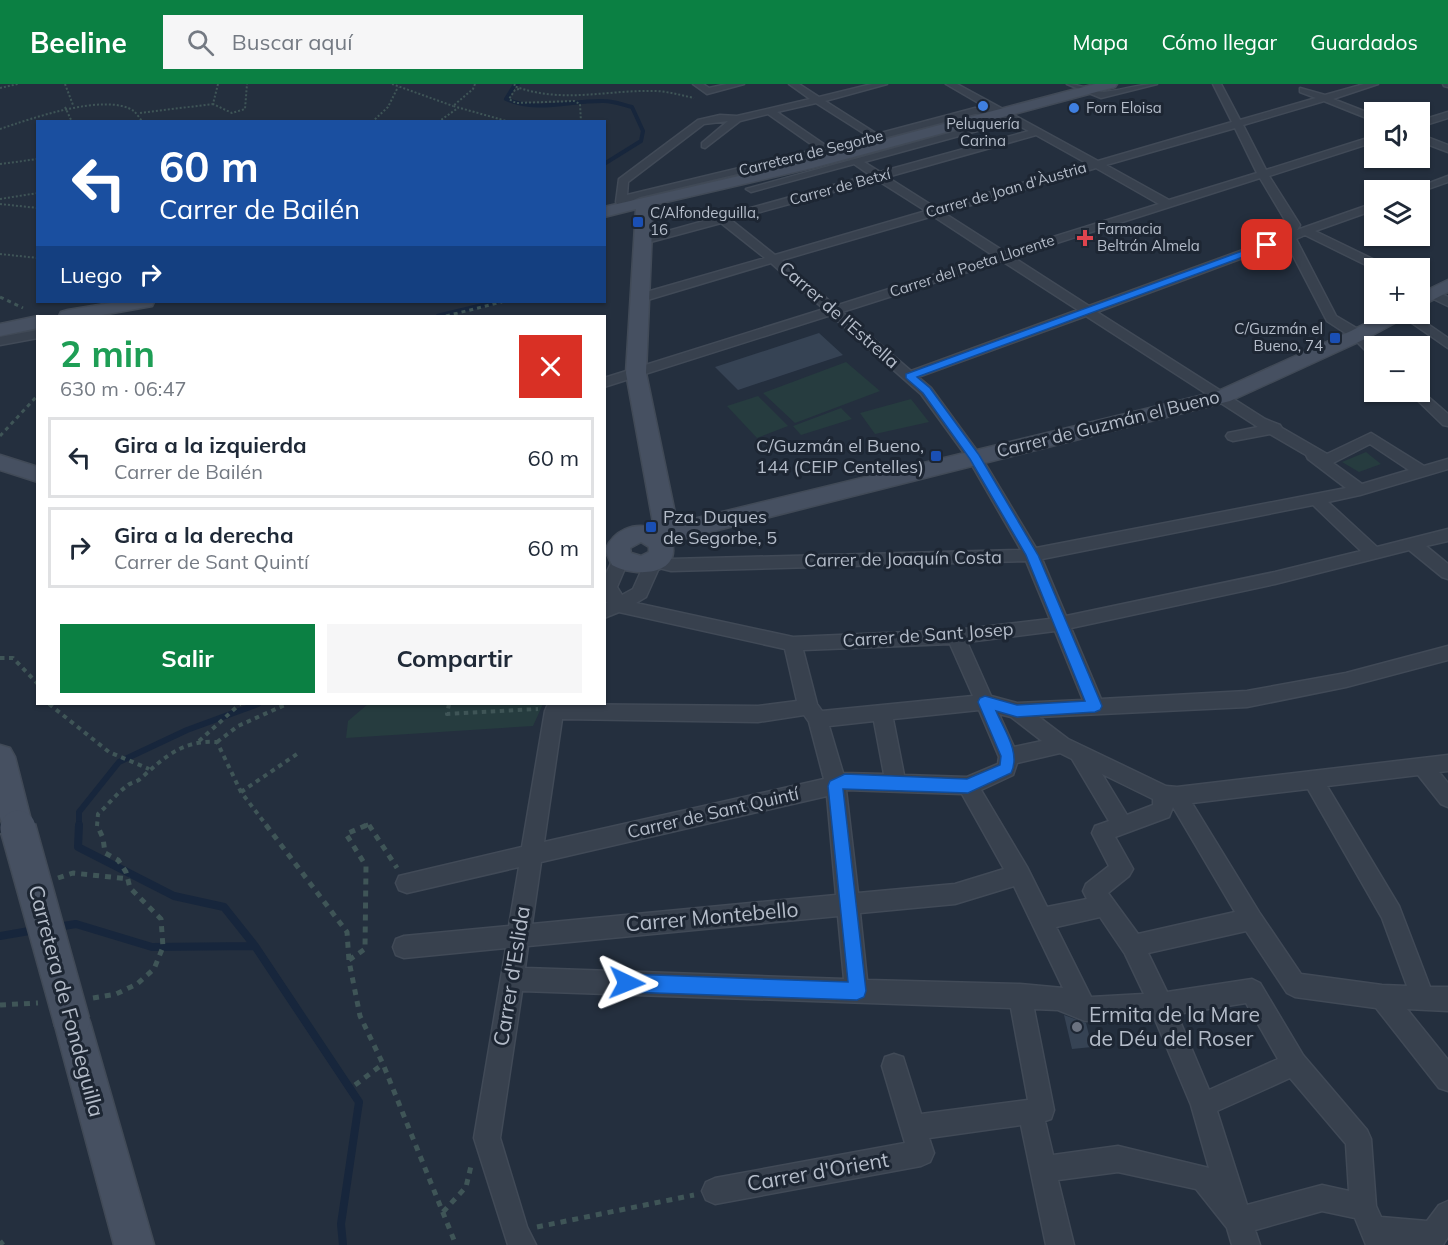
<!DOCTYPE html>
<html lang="es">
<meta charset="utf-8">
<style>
body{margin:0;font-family:Mulish,sans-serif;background:#f6f6f7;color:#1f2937;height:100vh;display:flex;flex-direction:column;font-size:22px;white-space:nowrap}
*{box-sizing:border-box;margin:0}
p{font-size:20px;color:#747a83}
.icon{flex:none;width:33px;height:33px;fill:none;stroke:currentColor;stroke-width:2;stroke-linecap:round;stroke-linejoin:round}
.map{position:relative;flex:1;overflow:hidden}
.panel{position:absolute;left:36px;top:231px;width:570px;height:390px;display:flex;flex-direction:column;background:#fff;border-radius:0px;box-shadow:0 2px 4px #0004}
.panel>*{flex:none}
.banner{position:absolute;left:36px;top:36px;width:570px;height:183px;border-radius:0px;box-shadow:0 2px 4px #0004;background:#1a4fa0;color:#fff;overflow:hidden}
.controls{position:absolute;left:1364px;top:18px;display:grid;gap:12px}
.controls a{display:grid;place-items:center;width:66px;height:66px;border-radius:0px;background:#fff;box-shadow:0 2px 4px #0004;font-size:30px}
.pin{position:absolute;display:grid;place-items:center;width:51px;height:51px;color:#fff;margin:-26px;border-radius:12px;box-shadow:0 3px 9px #0006}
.me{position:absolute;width:66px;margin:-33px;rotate:92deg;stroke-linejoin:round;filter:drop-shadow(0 0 4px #0008)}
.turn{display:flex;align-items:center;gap:21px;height:126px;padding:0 24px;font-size:27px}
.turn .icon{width:78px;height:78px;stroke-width:2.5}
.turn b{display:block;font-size:42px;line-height:51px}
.then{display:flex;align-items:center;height:57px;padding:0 24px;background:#0003;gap:12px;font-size:22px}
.round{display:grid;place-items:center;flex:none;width:63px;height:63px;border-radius:0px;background:#f6f6f7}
.overview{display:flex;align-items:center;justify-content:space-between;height:102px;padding:0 24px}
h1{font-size:36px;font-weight:700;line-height:45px;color:#1e9e55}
.action{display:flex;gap:12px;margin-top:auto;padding:12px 24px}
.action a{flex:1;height:69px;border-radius:0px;background:#0b8043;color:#fff;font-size:24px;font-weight:700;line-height:69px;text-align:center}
.action a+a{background:#f6f6f7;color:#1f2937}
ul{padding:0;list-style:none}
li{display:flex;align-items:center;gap:18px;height:81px;margin:0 12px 9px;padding:0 12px;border:3px solid #e0e1e3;border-radius:0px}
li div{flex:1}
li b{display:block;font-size:22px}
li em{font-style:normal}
header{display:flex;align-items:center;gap:36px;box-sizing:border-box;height:84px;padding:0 30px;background:#0b8043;color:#fff}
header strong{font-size:28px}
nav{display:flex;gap:33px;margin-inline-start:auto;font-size:21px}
.search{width:420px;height:54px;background:#f6f6f7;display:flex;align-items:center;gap:15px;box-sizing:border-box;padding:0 21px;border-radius:0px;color:#747a83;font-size:22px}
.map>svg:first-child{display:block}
.green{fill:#263c3f}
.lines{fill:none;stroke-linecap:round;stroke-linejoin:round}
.stream-far3{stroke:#17263c;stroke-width:4}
.stream-far2{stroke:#17263c;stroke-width:4.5}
.stream-far1{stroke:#17263c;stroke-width:6}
.stream{stroke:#17263c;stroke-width:8}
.building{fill:#364354}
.street-casing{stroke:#414a57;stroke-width:3}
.secondary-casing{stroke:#414a57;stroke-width:3}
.path-far3{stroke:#3f5557;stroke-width:2;stroke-dasharray:2 2;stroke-linecap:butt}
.path-far2{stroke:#3f5557;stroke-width:3;stroke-dasharray:4 4;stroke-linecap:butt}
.path-far1{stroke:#3f5557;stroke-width:4;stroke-dasharray:4.5 4.5;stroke-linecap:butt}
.path{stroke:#3f5557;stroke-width:5;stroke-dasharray:6 6;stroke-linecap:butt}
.street{fill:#38414e;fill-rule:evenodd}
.secondary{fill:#465061;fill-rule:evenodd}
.secondary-bridge-casing{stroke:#414a57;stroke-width:38;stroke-linecap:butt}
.secondary-bridge{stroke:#465061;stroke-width:35}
.route{fill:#1a73e8;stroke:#114b97;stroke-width:1.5}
.shop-dot{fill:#3f7fe0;stroke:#1d2633;stroke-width:2}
.transit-dot{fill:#1a4fb4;stroke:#1d2633;stroke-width:2}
.health-dot{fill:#e0444e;stroke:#1d2633;stroke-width:2}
.worship-dot{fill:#6b7280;stroke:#1d2633;stroke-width:2}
.labels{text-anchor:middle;stroke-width:6;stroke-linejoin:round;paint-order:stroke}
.far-poi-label{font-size:15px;fill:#b4bcc9;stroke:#1d2633;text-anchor:start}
.far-street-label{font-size:15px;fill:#b4bcc9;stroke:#1d2633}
.street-label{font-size:18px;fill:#b4bcc9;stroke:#1d2633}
.poi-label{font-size:18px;fill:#b4bcc9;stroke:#1d2633;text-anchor:end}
.near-street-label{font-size:21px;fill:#b4bcc9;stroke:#1d2633}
.near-poi-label{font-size:21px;fill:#b4bcc9;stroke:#1d2633;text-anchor:start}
</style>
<header>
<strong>Beeline</strong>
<div class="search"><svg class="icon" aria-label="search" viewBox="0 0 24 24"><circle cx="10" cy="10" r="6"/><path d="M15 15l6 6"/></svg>Buscar aquí</div>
<nav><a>Mapa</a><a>Cómo llegar</a><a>Guardados</a></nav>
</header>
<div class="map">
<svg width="1448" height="1161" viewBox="0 0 1448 1161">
<rect width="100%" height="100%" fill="#242f3e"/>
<path class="green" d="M 846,278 L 880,307 L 795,339 L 763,309 Z
M 758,312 L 788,342 L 757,354 L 727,322 Z
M 911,315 L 929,338 L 875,350 L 860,329 Z
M 841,324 L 852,335 L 801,351 L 793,342 Z
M 1366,368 L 1381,380 L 1359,388 L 1342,378 Z
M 368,620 L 543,620 L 533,642 L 346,654 L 348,637 Z"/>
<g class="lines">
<path class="stream-far3" d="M 518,0 L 514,2 L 506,15 C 538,29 571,16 604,17 C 614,17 623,21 632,23 L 643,47 L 641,57 L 604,80"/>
<path class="stream-far2" d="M 438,232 L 496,218"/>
<path class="stream-far1" d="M 79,742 L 79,728 L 119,678 L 187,646 L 258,620"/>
<path class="stream" d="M 79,741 L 78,763 L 174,812 L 224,823 L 255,862
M 57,843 L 76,840 L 152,863 L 255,862 L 359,1018 L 341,1140 L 343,1161
M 0,852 L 35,846"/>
</g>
<path class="building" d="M 819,249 L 843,271 L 738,306 L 715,283 Z
M 1064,931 L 1086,939 L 1092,963 L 1072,965 Z"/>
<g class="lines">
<defs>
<path id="street" d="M 693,0 L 703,0 L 709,4 L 727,0 L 744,0 L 707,10 Z
M 789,0 L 799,0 L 819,13 L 872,0 L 887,0 L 825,17 L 877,50 L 975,24 L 989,25 L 946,0 L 957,0 L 1098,77 L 1232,38 L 1213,0 L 1221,0 L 1240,36 L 1316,14 L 1300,8 L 1300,4 L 1325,11 L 1364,0 L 1378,0 L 1333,15 L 1374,31 L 1374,37 L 1324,17 L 1243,41 L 1266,86 L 1374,52 L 1374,58 L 1269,92 L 1300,141 L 1297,146 L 1374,119 L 1374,126 L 1315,147 L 1385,181 L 1387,184 L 1374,185 L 1305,151 L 1296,155 L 1336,232 L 1363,248 L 1377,262 L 1374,262 L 1374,271 L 1369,270 L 1353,254 L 1327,237 L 1286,158 L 1097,228 L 1265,335 L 1280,341 L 1282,344 L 1327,370 L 1371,349 L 1424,382 L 1448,375 L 1448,385 L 1360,411 L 1328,418 L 1377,463 L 1448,445 L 1448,457 L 1426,462 L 1448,480 L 1448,495 L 1442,493 L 1409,466 L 1275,500 L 1071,544 L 1101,615 L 1247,607 L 1346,589 L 1448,562 L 1448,576 L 1346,603 L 1247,623 L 1039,633 L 1068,655 L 1166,702 L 1177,703 L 1448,671 L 1448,687 L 1439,688 L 1448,699 L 1448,723 L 1441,720 L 1418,691 L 1327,702 L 1399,822 L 1430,903 L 1448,903 L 1448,927 L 1407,925 L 1448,976 L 1448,1007 L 1439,1004 L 1376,924 L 1295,913 L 1287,909 L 1246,847 L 1148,869 L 1167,908 L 1252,895 L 1260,899 L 1303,971 L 1367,1046 L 1371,1055 L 1376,1122 L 1381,1133 L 1427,1137 L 1439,1121 L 1448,1117 L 1448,1153 L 1443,1161 L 1366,1161 L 1355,1134 L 1322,1127 L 1255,1146 L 1260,1161 L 1232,1161 L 1227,1144 L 1196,1105 L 1118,1088 L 1058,1096 L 1074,1161 L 1046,1161 L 1021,1041 L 929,1054 L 934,1069 L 930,1078 L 921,1082 L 715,1120 L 706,1116 L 702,1107 L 706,1098 L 715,1094 L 905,1059 L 882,982 L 885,973 L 894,970 L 903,973 L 921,1030 L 1028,1016 L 1011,924 L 522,907 L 500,1054 L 527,1143 L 536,1161 L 508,1161 L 474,1054 L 506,864 L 404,874 L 396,871 L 393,863 L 396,855 L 404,852 L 509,842 L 519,783 L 407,809 L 399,806 L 396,799 L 399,792 L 522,763 L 545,627 L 548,620 L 758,622 L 797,617 L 785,565 L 619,528 L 604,534 L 604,520 L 608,518 L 604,518 L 604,494 L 615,471 L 627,471 L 629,475 L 617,503 L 622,511 L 633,505 L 647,474 L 656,471 L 671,475 L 1021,466 L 969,376 L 921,310 L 831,231 L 604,303 L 604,294 L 824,225 L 771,179 L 644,217 L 636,217 L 636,211 L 765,174 L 721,139 L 643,160 L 639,159 L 639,155 L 870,91 L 854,80 L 751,108 L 746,105 L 993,37 L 997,31 L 975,30 L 830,68 L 640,113 L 627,119 L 629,124 L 628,126 L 620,126 L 616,118 L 619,95 L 698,36 L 720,31 L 737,32 L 810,15 ZM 816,19 L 868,52 L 828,63 L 777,28 ZM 768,30 L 818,65 L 627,111 L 628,98 L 704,40 L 728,37 L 702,59 L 702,63 L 705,64 L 740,37 ZM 1004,34 L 1029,47 L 880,88 L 864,78 L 999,41 ZM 1235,44 L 1257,89 L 1169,116 L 1106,81 ZM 1036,51 L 1088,80 L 936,124 L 887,93 ZM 1096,84 L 1159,120 L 1005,168 L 944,129 ZM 1260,94 L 1288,141 L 1284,151 L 1089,222 L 1013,173 ZM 877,96 L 926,127 L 775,171 L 731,136 ZM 933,132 L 994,172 L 835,222 L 782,176 ZM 1002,177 L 1078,226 L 911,287 L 842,228 ZM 1086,232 L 1258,343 L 1228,349 L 1226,352 L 1228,355 L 1233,357 L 1270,350 L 1306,371 L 1308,375 L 1346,404 L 1036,464 L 980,371 L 931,304 L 918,293 ZM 1370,360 L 1409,386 L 1362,400 L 1333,379 ZM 1313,421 L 1361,467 L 1275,488 L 1066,532 L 1042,475 ZM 1026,477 L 1050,535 L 956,546 L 793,553 L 636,519 L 646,513 L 659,484 L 671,487 ZM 1055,547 L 1083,616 L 1017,619 L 991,612 L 967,558 ZM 950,560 L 973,612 L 822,627 L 817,620 L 803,566 ZM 979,626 L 999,673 L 998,680 L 967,693 L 904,691 L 893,635 ZM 999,630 L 1011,633 L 1042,657 L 1014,663 ZM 804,631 L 809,638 L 824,695 L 544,758 L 562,635 L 758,638 ZM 874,637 L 884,690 L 843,689 L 829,642 ZM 1060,669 L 1072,675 L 1109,737 L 1095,742 L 1092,749 L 1109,782 L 1086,800 L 1083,807 L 1087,815 L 1047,823 L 1027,783 L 981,706 L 1013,691 L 1017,679 ZM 1102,690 L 1153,715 L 1153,721 L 1127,731 ZM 1308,705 L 1382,834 L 1407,902 L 1382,901 L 1301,890 L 1259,828 L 1192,719 ZM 846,706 L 962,710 L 1004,785 L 955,800 L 858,809 ZM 827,712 L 836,811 L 532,840 L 541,778 ZM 1173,723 L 1235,828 L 1138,850 L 1108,809 L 1129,792 L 1133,785 L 1115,753 L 1169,733 ZM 1014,802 L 1063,904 L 1020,900 L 867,896 L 860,829 L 955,820 ZM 838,832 L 844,895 L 525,884 L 528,862 ZM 1100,833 L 1125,870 L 1144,910 L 1091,913 L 1056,843 ZM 1246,919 L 1278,975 L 1209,1006 L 1177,930 ZM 1034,925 L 1058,926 L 1085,937 L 1154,933 L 1191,1021 L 1209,1084 L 1118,1062 L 1053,1071 L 1045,1037 L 1051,1035 L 1054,1026 ZM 1290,994 L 1346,1060 L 1349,1107 L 1322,1101 L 1247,1121 L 1217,1027 Z
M 1067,0 C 1080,0 1094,8 1104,8 C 1123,6 1139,0 1157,0 L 1101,14 Z
M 1443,0 L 1448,0 L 1448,3 L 1444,2 Z
M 1448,28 L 1448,34 L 1419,43 L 1419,37 Z
M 1419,50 L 1448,61 L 1448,68 L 1419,57 Z
M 1448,92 L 1448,98 L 1419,108 L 1419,106 L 1411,106 Z
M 1419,199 L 1448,213 L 1448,222 L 1419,208 Z
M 1399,230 L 1413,230 L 1448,254 L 1448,264 Z
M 38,246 L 38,254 L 0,261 L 0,253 Z
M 1419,305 L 1448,330 L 1448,342 L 1443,341 L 1409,308 L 1419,308 Z"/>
<path id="secondary" d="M 1095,0 L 1117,0 L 1115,3 L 812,84 L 653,121 L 646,289 L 677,439 L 1216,308 L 1351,247 L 1384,230 L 1406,230 L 1404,234 L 1365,255 L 1230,317 L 674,457 L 672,458 C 681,493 633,493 612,481 L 605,466 C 614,446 633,438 654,444 L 626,289 L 636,125 L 604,133 L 604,123 L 804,77 ZM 641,458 L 649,463 L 649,468 L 641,472 L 631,469 L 630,464 Z
M 1448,196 L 1448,208 L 1419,223 L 1419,210 Z
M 117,218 L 154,218 L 152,222 L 96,232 L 59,232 L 61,228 L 68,226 Z
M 38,232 L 38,244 L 0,252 L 0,240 Z
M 0,371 L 38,383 L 38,398 L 0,386 Z
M 0,661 L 10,664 L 15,673 L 33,744 L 29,754 L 18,758 L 7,754 L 0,733 Z
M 72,920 L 85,925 L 90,938 L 154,1161 L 114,1161 L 54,938 L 59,925 Z"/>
</defs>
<use href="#street" class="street-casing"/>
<use href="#secondary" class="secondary-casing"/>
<path class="path-far3" d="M 65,0 L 73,21
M 218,0 L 213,20 L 232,29 L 245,25 L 247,0
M 392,0 L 453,22
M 475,0 L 473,5 L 453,22 L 510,38
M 515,0 L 514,2 C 561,20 605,6 653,7 C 667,7 680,11 694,14
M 0,4 L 18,0
M 519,5 L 515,6 L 509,15 L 516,19 L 574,17 L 580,20 L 581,38
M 65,23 L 72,38
M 140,29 L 213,20
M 372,38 L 388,23 L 398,3
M 438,38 L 458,24
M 0,45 C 30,35 106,8 134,27 C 137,30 140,35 143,38
M 0,80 L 38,75
M 0,115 L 38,109
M 0,120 L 38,124
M 0,170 L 38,174"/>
<path class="path-far2" d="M 0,213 L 23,224
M 446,232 L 502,218
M 0,352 L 38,311"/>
<path class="path-far1" d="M 0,574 L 13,574 L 38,600
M 49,620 L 109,668 L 149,685
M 449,620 L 447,630 L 538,625
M 199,657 L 240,620
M 217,658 L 238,642 L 287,620
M 241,708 L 300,668
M 97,742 L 98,730 C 108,721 117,709 128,701 C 132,698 137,698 140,695 C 165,673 182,656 217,658 L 241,708 L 267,742
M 364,742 L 369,740 L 370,742"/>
<path class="path" d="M 266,741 L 347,848 L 349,877 L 360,932 L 383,980 L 456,1161
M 369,741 L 397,784
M 58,794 L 73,789 L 129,795
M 349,876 L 365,865 L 366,782 L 346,750 L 367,741
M 93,914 L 116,910 L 137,900 L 154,885 L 163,863 L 161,835 L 130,804 L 126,788 L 118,776 L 105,769 L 103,754 L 97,741
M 0,921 L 38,919
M 355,1001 L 383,980
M 443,1128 L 466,1103 L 471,1082
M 537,1143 L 694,1111
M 0,1157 L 3,1161"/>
<use href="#street" class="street"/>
<use href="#secondary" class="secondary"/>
<defs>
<path id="secondary-bridge" d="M 18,744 L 72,938"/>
</defs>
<use href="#secondary-bridge" class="secondary-bridge-casing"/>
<use href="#secondary-bridge" class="secondary-bridge"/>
</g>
<path class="route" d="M 1267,158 L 1271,161 L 1270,163 L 917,293 L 930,304 L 979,371 L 1038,471 L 1102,622 L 1100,626 L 1095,628 L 1017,633 L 996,627 C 1004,646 1021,669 1011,689 L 968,709 L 843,705 L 866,907 L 864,913 L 857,916 L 627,908 L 621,905 L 618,899 L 621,893 L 627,890 L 848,898 L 828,702 L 830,697 L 845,690 L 967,695 L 1000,681 L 1001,672 L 978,618 L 980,614 L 985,612 L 1017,621 L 1085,617 L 1026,471 L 970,375 L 923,309 L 906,294 L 906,290 Z"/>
<g class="shop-dot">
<circle cx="983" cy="22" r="6"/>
<circle cx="1074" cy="24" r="6"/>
</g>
<g class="transit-dot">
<rect x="632" y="132" width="12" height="12" rx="3"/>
<rect x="1329" y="248" width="12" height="12" rx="3"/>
<rect x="930" y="366" width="12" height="12" rx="3"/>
<rect x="645" y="437" width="12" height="12" rx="3"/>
</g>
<path class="health-dot" d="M1082 145h6v6h6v6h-6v6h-6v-6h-6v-6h6z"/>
<circle class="worship-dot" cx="1077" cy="943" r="6"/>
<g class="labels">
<g class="far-poi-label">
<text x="1086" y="29">Forn Eloisa</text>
<text x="983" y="45" text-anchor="middle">Peluquería<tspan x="983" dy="17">Carina</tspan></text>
<text x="650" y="134">C/Alfondeguilla,<tspan x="650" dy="17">16</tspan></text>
<text x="1097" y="150">Farmacia<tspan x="1097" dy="17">Beltrán Almela</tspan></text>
<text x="1323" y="250" text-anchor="end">C/Guzmán el<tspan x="1323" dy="17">Bueno, 74</tspan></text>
</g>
<g class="far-street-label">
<text transform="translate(811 69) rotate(-14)" y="5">Carretera de Segorbe</text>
<text transform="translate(840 103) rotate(-15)" y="5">Carrer de Betxí</text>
<text transform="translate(1006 106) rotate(-16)" y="5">Carrer de Joan d'Àustria</text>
<text transform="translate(972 182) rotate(-18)" y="5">Carrer del Poeta Llorente</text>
</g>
<g class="street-label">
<text transform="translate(839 231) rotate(41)" y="6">Carrer de l'Estrella</text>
<text transform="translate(1108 340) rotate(-14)" y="6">Carrer de Guzmán el Bueno</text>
<text transform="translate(903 475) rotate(-1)" y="6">Carrer de Joaquín Costa</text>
<text transform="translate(928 551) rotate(-4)" y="6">Carrer de Sant Josep</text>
<text transform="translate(713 729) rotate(-13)" y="6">Carrer de Sant Quintí</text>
</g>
<g class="poi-label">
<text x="924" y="368">C/Guzmán el Bueno,<tspan x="924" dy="21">144 (CEIP Centelles)</tspan></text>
<text x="663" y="439" text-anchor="start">Pza. Duques<tspan x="663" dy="21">de Segorbe, 5</tspan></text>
</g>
<g class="near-street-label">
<text transform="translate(712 833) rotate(-5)" y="7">Carrer Montebello</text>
<text transform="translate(512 892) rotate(-81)" y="7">Carrer d'Eslida</text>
<text transform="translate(66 917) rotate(75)" y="7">Carretera de Fondeguilla</text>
<text transform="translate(818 1088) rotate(-10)" y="7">Carrer d'Orient</text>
</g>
<g class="near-poi-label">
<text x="1089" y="938">Ermita de la Mare<tspan x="1089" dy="24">de Déu del Roser</tspan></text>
</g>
</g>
</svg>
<div class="controls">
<a><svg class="icon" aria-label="sound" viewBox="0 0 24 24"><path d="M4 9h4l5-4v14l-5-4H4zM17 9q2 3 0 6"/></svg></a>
<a><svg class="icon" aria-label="layers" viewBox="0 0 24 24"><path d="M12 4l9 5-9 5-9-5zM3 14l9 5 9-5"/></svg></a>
<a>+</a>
<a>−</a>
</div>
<div class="pin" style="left:1267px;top:161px;background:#d93025"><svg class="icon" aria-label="arrive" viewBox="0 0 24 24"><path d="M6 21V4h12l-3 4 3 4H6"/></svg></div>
<svg class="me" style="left:627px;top:899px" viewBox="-20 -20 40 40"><path d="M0-17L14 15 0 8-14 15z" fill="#1a73e8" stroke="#fff" stroke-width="4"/></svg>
<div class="banner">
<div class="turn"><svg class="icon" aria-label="left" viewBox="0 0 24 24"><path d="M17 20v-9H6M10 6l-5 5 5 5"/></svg><div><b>60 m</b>Carrer de Bailén</div></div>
<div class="then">Luego<svg class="icon" aria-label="right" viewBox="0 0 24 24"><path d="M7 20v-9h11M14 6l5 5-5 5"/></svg></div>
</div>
<section class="panel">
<div class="overview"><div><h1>2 min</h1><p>630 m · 06:47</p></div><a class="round" style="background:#d93025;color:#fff"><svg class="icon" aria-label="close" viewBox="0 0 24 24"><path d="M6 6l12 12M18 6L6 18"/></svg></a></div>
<ul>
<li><svg class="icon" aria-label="left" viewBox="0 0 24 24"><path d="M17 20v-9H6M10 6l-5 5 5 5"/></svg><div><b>Gira a la izquierda</b><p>Carrer de Bailén</p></div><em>60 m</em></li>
<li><svg class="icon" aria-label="right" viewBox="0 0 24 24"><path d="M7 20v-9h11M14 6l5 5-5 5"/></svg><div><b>Gira a la derecha</b><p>Carrer de Sant Quintí</p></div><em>60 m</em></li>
</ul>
<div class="action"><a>Salir</a><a>Compartir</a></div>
</section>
</div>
